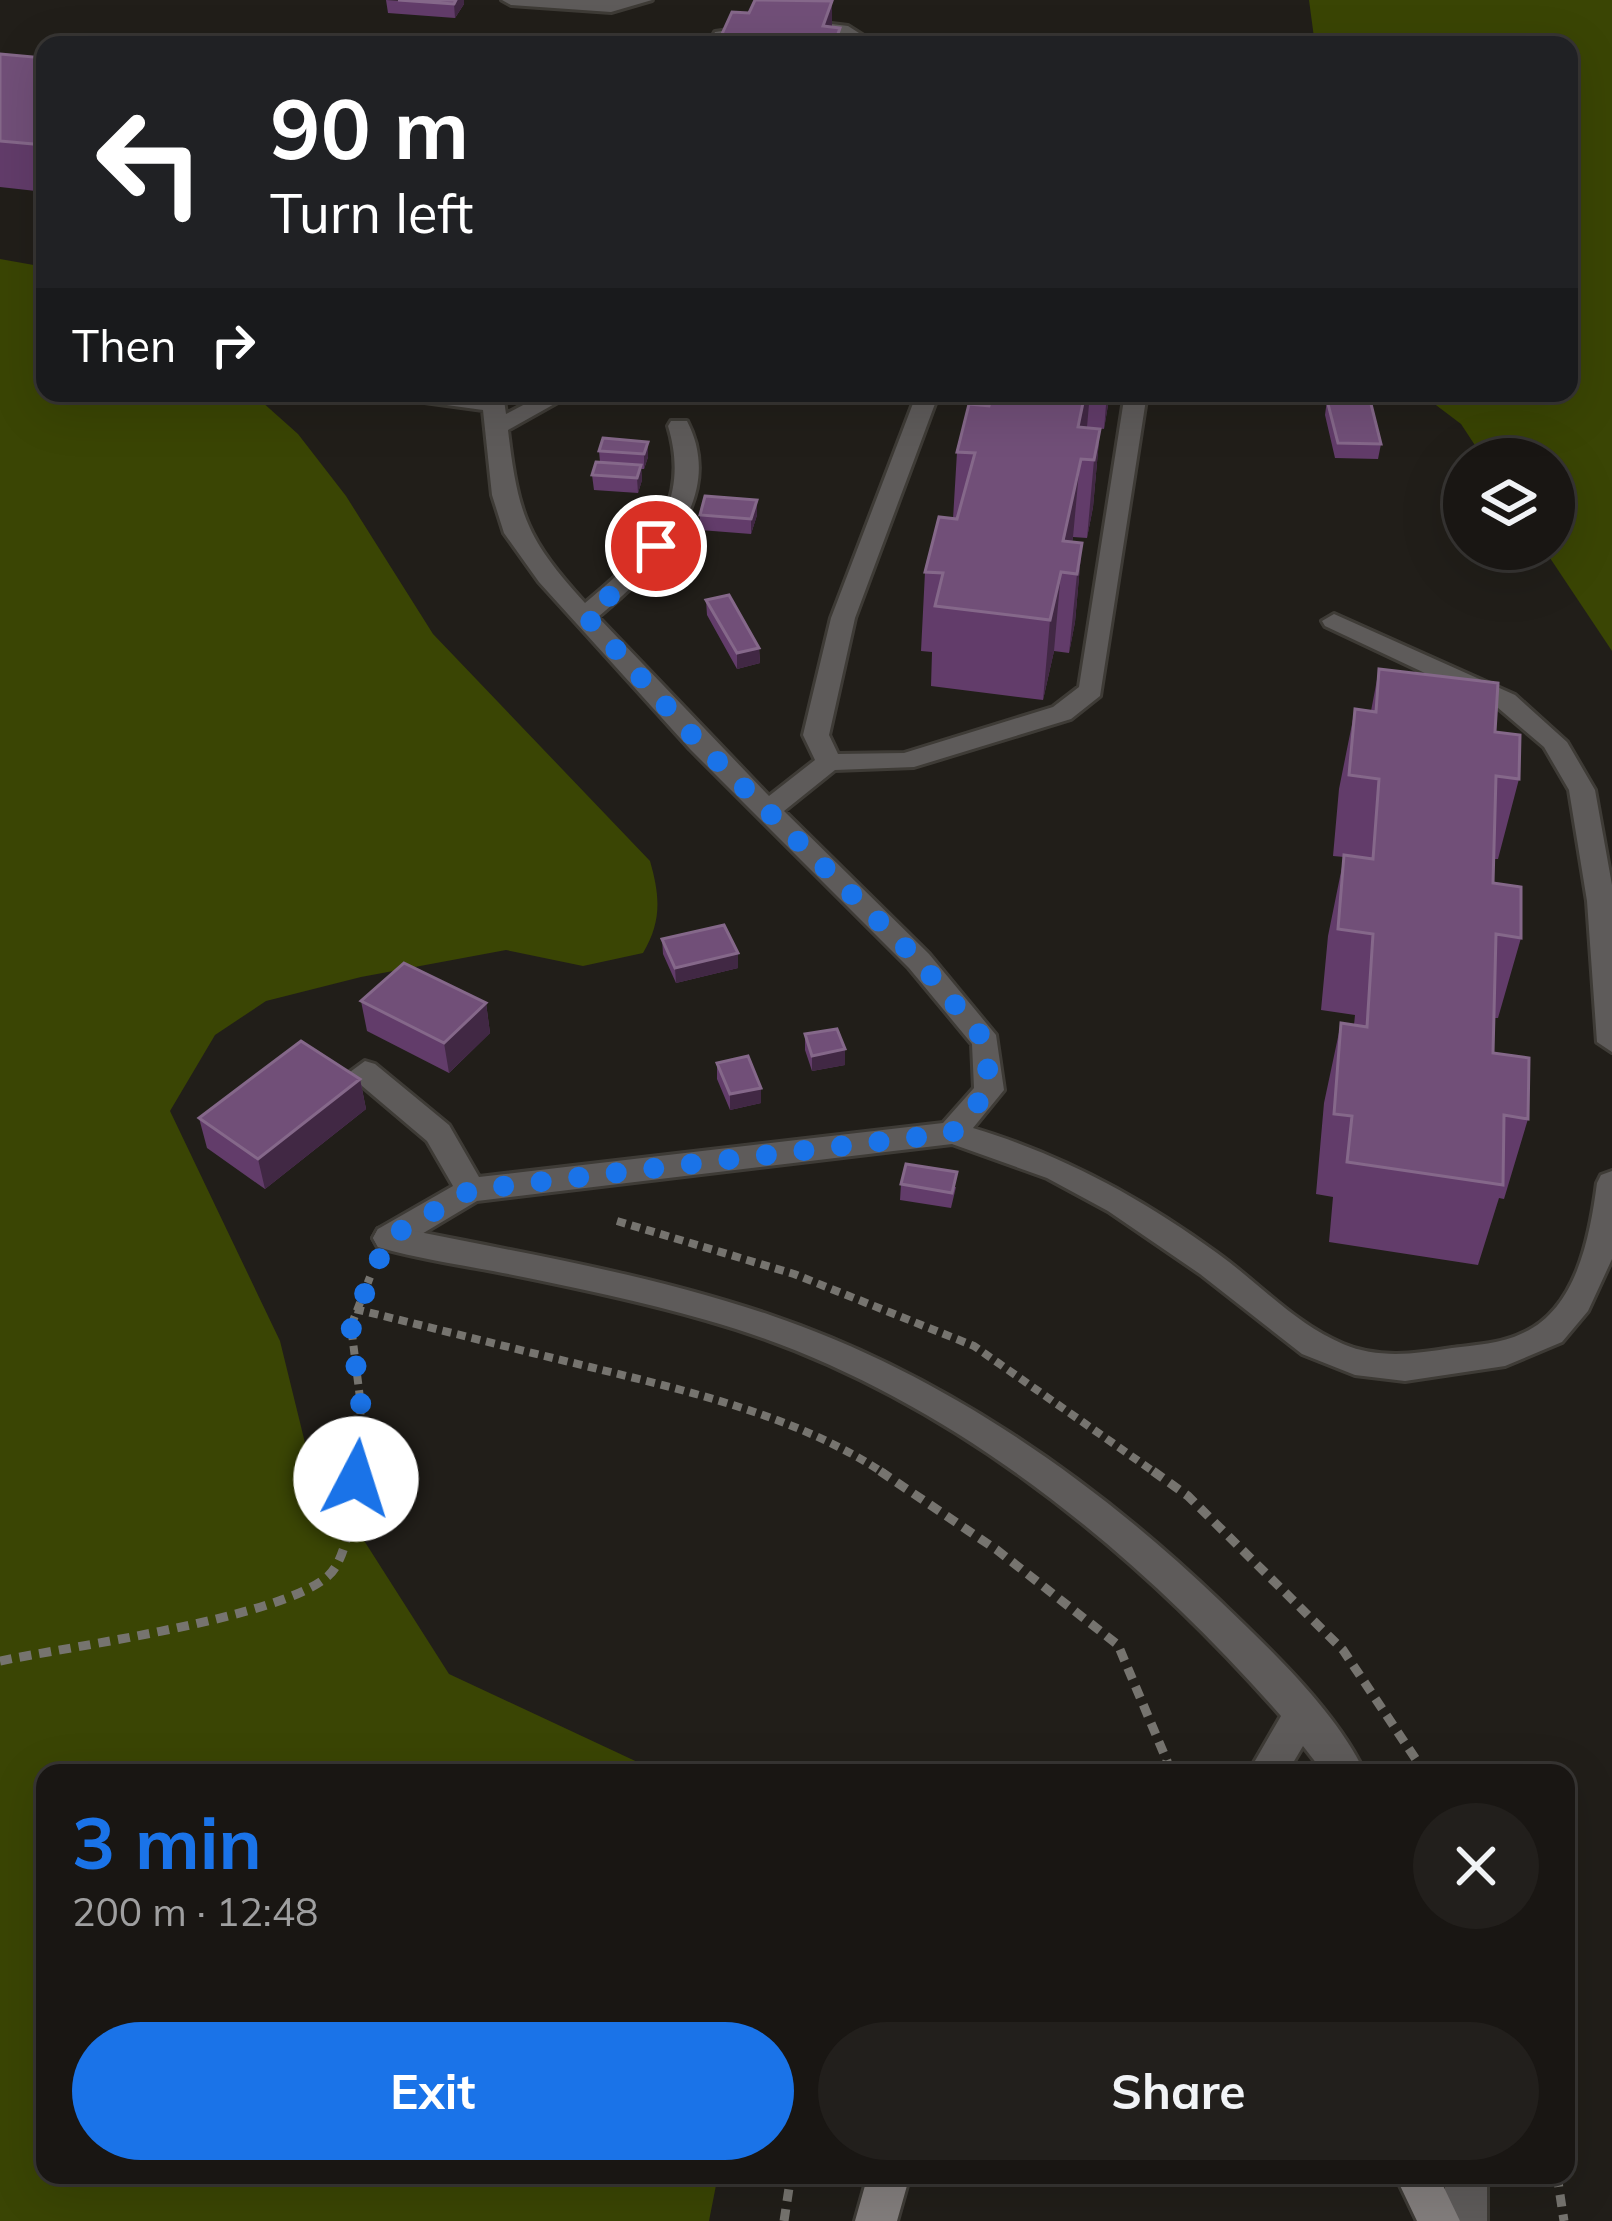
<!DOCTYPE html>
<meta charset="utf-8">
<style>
body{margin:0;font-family:Mulish,sans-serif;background:#221f1c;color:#f1f3f6;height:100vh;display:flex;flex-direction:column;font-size:45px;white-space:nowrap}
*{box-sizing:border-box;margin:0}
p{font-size:39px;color:#9f9fa0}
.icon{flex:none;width:66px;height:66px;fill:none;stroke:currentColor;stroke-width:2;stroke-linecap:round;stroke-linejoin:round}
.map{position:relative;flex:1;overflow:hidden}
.side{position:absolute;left:36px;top:1764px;width:1539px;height:420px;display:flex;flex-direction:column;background:#191613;border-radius:24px;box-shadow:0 12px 48px #0002,0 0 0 3px #373533}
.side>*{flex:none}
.guide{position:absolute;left:36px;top:36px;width:1542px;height:366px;border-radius:24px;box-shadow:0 12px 48px #0002,0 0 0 3px #373533;background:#202124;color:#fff;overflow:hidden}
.controls{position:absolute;left:1443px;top:438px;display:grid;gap:24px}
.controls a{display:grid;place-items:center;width:132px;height:132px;border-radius:50%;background:#191613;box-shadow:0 12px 48px #0002,0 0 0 3px #373533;font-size:60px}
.pin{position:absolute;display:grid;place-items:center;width:102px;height:102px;color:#fff;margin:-51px;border:6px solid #fff;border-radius:50%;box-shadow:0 3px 12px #0007}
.me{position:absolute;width:132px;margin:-66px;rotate:5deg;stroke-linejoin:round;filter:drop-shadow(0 0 9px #0008)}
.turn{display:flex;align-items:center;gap:42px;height:252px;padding:0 36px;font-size:54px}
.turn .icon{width:156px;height:156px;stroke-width:2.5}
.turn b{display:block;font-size:84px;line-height:102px}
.then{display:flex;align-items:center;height:114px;padding:0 36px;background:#0003;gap:24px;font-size:45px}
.round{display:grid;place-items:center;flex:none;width:126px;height:126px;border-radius:63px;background:#221f1c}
.overview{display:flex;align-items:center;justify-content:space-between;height:204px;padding:0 36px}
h1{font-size:72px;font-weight:700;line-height:90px;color:#1a73e8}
.cta{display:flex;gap:24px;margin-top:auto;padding:24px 36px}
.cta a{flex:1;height:138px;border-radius:72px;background:#1a73e8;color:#fff;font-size:48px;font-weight:700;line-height:138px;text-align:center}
.cta a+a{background:#221f1c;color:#f1f3f6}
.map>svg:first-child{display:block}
.green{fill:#3a4504}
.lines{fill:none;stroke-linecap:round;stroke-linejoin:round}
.lane-casing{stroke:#3e3b36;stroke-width:6}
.street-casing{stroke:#3e3b36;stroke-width:6}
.secondary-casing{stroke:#3e3b36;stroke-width:6}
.path-far1{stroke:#76746f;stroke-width:8;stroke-dasharray:9 6;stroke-linecap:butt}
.path{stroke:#76746f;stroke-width:9;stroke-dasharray:12 8;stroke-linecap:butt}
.lane{fill:#5e5b5a;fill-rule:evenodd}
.street{fill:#5e5b5a;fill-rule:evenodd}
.secondary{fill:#837e7d;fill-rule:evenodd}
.wall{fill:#623c6a}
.shaded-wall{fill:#412844}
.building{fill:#714f78;stroke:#85688a;stroke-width:3}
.route{stroke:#1a73e8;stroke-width:21;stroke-dasharray:0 37.8}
</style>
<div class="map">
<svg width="1612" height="2221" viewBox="0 0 1612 2221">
<rect width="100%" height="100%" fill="#211e19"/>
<path class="green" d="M 1309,0 L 1612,0 L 1612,651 L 1544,549 L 1554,549 L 1554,459 L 1484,459 L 1461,424 L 1420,393 L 1569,393 L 1569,45 L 1315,45 Z
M 0,259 L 45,267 L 45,393 L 252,393 L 298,434 L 346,496 L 433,634 L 650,861 C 660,896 662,921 643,953 L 583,966 L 506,950 L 361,977 L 266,1001 L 215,1035 L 170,1111 L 280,1341 L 307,1451 L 449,1674 L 661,1773 L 45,1773 L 45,2175 L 718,2175 L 709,2221 L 0,2221 Z"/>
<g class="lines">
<defs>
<path id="lane" d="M 502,0 L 652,0 L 611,12 L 511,5 Z
M 799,20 L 848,26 L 878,45 L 799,31 L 728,40 L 726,45 L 708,45 L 715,32 Z
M 399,393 L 481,397 L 481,393 L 503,393 L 506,414 L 546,393 L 574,393 L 508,430 C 518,516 527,539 585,603 C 644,554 693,508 668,426 L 671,421 L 687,421 C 728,500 654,570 598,617 L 769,796 L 815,760 L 803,735 L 831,618 L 917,393 L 939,393 L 855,618 L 829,735 L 838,754 L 904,753 L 1053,707 L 1079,687 L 1125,393 L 1147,393 L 1100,696 L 1071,719 L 914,767 L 835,770 L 784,811 L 929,954 L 996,1035 L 1004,1090 L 973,1128 C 1063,1155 1142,1198 1217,1253 C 1259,1283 1295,1324 1343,1344 C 1378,1359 1415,1354 1452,1348 C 1475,1345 1501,1344 1523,1333 C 1577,1309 1590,1236 1597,1183 L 1601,1175 L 1612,1171 L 1612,1259 L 1588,1311 L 1562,1342 L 1505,1366 L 1405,1381 L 1355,1375 L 1302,1354 L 1200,1274 L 1108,1211 L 1047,1178 L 952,1144 L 477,1201 L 400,1247 L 378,1247 L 373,1238 L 378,1229 L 453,1186 L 427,1141 L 355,1080 L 350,1072 L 365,1061 L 375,1064 L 449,1125 L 479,1177 L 943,1123 L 974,1088 L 972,1044 L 909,968 L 690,749 L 539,582 L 504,533 L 492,495 L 483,410 L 410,400 Z
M 1334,614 L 1515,695 L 1567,742 L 1595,790 L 1612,885 L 1612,1052 L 1597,1042 L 1587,901 L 1569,790 L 1544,747 L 1497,707 L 1325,626 L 1322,621 Z"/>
<path id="street" d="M 389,1226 C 517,1252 646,1273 770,1315 C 939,1372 1092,1478 1220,1601 C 1270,1649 1336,1711 1365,1773 L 1324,1773 L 1303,1746 L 1287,1773 L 1248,1773 L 1281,1716 C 1127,1541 933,1384 706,1320 C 636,1300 564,1285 493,1271 C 455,1264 415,1258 378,1247 L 373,1238 L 378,1229 Z
M 1445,2175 L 1487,2175 L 1487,2221 L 1445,2221 Z"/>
<path id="secondary" d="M 868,2175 L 910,2175 L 897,2221 L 855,2221 Z
M 1395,2175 L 1438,2175 L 1460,2221 L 1417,2221 Z"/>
</defs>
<use href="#lane" class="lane-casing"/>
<use href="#street" class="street-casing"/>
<use href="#secondary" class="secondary-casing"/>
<path class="path-far1" d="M 617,1221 L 794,1274 L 974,1346 L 1157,1474
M 355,1309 C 433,1328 511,1348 590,1367 C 691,1392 798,1416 885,1474
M 356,1474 L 361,1406 L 351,1326 L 370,1277"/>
<path class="path" d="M 880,1471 L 997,1550 L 1118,1645 L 1167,1761 L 1163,1773
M 1153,1471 L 1188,1496 L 1343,1650 L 1425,1773
M 0,1661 C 72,1646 281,1618 328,1576 C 349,1558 354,1498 356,1471
M 1557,2175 L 1564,2221
M 784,2221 L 791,2175"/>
<use href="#lane" class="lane"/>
<use href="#street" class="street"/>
<use href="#secondary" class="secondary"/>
</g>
<path class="wall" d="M 386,0 L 464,4 L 455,18 L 388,13 Z
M 0,54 L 45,58 L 45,192 L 0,187 Z
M 974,393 L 1110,393 L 1104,429 L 1087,427 L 1100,429 L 1093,507 L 1087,538 L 1073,537 L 1072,542 L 1082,543 L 1075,622 L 1069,653 L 1054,651 L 1043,700 L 931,686 L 932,652 L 921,651 L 925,572 L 953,519 L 957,452 L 974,405 Z
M 1327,400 L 1381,444 L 1378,459 L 1335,458 L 1325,415 Z
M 603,438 L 648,457 L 644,469 L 641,469 L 642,480 L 638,493 L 594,490 L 592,475 L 600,462 L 599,451 Z
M 757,500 L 757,515 L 751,534 L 700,530 L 700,515 Z
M 706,600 L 759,648 L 760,663 L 737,669 L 707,615 Z
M 1379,669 L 1495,732 L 1519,779 L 1498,859 L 1494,859 L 1493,883 L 1521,938 L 1498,1018 L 1494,1018 L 1493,1053 L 1528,1119 L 1504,1199 L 1499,1198 L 1478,1265 L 1329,1242 L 1333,1197 L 1316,1194 L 1324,1103 L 1341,1023 L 1354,1025 L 1355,1015 L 1321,1010 L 1328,936 L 1344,857 L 1333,856 L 1339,789 L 1355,709 L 1371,711 Z
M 662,939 L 738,953 L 738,968 L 676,983 L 663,954 Z
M 361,1001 L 486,1003 L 490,1033 L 449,1073 L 367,1031 Z
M 805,1034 L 845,1049 L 845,1065 L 812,1071 L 805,1050 Z
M 717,1063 L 761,1088 L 761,1103 L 730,1110 L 717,1079 Z
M 360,1079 L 366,1109 L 265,1189 L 207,1148 L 199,1118 Z
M 901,1184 L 956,1187 L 951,1208 L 900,1200 Z"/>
<path class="shaded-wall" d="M 456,0 L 464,0 L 464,4 L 455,18 L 454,4 Z
M 832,1 L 832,45 L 823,26 Z
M 1085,393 L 1090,393 L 1087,427 L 1080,461 L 1073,537 L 1066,572 L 1061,572 L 1078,427 Z
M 1107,393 L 1110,393 L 1104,429 Z
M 1100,429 L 1093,507 L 1087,538 L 1094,460 Z
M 648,442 L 648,457 L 644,469 L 644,454 Z
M 641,465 L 642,480 L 638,493 L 637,478 Z
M 757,500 L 757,515 L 751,534 L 751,519 Z
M 1082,543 L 1075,622 L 1069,653 L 1077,574 Z
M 1061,572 L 1054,651 L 1043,700 L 1050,620 Z
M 759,648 L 760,663 L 737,669 L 737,653 Z
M 738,953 L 738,968 L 676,983 L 675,968 Z
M 486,1003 L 490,1033 L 449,1073 L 444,1043 Z
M 845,1049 L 845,1065 L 812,1071 L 812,1056 Z
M 360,1079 L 366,1109 L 265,1189 L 258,1159 Z
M 761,1088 L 761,1103 L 730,1110 L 730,1094 Z"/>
<path class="building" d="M 398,0 L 456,0 L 454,4 Z
M 755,0 L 832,1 L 823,26 L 840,28 L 834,45 L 717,45 L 732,12 L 749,13 Z
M 0,54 L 45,58 L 45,145 L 0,141 Z
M 993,393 L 1085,393 L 1078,427 L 1100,429 L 1094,460 L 1081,459 L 1063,541 L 1082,543 L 1077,574 L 1061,572 L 1050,620 L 935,606 L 943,573 L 925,572 L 939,517 L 957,519 L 975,453 L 957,452 L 969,404 L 989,406 Z
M 1327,400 L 1370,400 L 1381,444 L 1338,443 Z
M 603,438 L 648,442 L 644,454 L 599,451 Z
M 596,462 L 641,465 L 637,478 L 592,475 Z
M 705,496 L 757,500 L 751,519 L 700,515 Z
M 729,595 L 759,648 L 737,653 L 706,600 Z
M 1379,669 L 1498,683 L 1495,732 L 1520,735 L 1519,779 L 1496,776 L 1493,883 L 1521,887 L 1521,938 L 1496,934 L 1493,1053 L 1529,1058 L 1528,1119 L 1504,1115 L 1503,1185 L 1347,1162 L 1352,1116 L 1334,1114 L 1341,1023 L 1367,1027 L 1373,934 L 1338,929 L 1344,855 L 1373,859 L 1379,779 L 1349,775 L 1355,709 L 1376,712 Z
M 724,925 L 738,953 L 675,968 L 662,939 Z
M 404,963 L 486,1003 L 444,1043 L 361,1001 Z
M 837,1029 L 845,1049 L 812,1056 L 805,1034 Z
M 301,1041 L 360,1079 L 258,1159 L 199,1118 Z
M 748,1056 L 761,1088 L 730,1094 L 717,1063 Z
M 906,1164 L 957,1172 L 952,1193 L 901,1184 Z"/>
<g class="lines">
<path class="route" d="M 356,1479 L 361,1406 L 351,1326 L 388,1238 L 471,1190 L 952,1133 L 989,1090 L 986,1042 L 919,961 L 699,743 L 586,616 L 639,571 L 656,546"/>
</g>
</svg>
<div class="controls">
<a><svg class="icon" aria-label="layers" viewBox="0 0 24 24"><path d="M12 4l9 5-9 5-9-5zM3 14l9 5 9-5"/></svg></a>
</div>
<div class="pin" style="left:656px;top:546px;background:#d93025"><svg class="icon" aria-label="arrive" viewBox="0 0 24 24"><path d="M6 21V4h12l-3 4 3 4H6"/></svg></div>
<svg class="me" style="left:356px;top:1479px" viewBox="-20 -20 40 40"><circle r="19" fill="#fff"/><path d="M0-13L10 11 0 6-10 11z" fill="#1a73e8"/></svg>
<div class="guide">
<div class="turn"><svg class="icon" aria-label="left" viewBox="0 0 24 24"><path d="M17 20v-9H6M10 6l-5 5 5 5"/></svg><div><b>90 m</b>Turn left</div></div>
<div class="then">Then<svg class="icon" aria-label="right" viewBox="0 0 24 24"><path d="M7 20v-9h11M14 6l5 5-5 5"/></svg></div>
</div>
<section class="side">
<div class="overview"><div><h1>3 min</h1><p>200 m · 12:48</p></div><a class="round"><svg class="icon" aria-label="close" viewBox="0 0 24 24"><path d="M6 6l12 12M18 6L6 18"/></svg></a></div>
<div class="cta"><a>Exit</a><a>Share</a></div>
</section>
</div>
